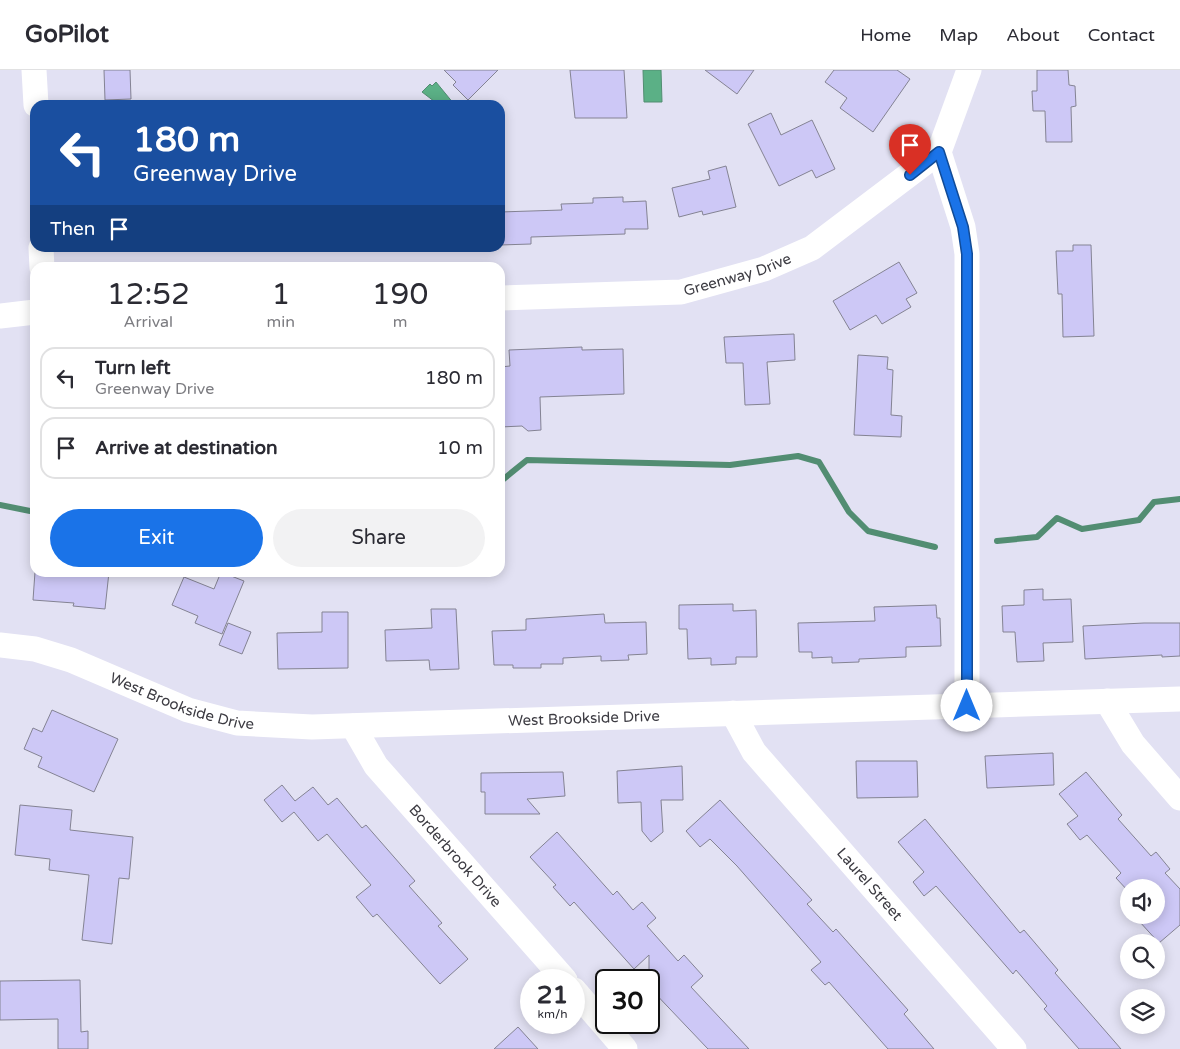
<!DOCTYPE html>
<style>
body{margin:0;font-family:"Varela Round",sans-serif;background:#f2f2f3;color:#2b2b33;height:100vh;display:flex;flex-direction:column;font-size:19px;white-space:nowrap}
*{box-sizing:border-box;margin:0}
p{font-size:16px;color:#7c7c81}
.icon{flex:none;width:28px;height:28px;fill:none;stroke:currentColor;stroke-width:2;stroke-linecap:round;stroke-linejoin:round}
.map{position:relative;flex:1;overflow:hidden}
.panel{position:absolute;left:30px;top:192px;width:475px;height:315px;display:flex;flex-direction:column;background:#fff;border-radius:15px;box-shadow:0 2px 12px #0003}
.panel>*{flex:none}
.banner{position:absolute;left:30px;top:30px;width:475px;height:152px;border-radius:15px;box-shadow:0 2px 12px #0003;background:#1a4fa0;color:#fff;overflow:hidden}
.fabs{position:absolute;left:1120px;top:809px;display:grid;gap:10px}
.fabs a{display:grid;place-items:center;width:45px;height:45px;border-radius:50%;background:#fff;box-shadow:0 2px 12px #0003;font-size:25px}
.speed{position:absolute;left:520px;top:899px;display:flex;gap:10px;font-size:25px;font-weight:700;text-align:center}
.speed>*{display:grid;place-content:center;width:65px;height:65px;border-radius:50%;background:#fff;box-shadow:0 2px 12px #0003;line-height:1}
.speed small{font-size:12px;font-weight:400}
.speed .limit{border:2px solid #111;border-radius:8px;background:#fff;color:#111}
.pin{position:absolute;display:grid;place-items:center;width:42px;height:42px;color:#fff;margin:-51px -21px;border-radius:50% 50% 50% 0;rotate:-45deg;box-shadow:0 0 5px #0007}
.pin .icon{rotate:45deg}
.me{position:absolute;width:55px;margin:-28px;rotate:0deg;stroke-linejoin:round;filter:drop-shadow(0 0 4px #0008)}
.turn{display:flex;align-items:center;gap:18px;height:105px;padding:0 20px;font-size:22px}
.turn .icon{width:65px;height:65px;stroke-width:2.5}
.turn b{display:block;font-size:35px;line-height:42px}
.then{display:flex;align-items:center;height:48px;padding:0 20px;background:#0003;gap:10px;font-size:19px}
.eta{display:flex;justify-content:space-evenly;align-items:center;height:85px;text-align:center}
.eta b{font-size:30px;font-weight:600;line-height:35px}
.button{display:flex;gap:10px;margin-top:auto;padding:10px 20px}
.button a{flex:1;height:58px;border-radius:30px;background:#1a73e8;color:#fff;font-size:20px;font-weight:600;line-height:58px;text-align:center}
.button a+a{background:#f2f2f3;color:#2b2b33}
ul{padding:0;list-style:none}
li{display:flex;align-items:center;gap:15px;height:62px;margin:0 10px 8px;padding:0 10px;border:2px solid #e1e1e2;border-radius:15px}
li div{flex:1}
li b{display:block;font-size:19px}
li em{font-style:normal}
header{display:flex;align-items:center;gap:30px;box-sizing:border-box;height:70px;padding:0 25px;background:#fff;border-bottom:1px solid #e1e1e2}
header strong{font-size:24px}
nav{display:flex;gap:28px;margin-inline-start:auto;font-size:18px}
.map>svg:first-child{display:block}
.water{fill:#5bb086;stroke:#528d72}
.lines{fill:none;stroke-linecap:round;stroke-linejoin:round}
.stream{stroke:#528d72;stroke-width:6}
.building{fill:#cdc8f6;stroke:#848393}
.minor{stroke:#fff;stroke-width:25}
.route-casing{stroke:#114b97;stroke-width:12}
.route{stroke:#1a73e8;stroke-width:9}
.labels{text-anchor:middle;stroke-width:4;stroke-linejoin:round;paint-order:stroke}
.street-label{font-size:15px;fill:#3c3b42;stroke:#fff}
</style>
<header>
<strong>GoPilot</strong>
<nav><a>Home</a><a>Map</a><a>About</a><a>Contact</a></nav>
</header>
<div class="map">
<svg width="1180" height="979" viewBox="0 0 1180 979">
<rect width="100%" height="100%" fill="#e2e1f3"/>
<path class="water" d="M 643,0 L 661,0 L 662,32 L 644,32 Z
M 436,12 L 454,34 L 453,35 L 439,35 L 422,22 L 430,14 L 432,16 Z"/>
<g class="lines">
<path class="stream" d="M 500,412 L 527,390 L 730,395 L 798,386 L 819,392 L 849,442 L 868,461 L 935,477
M 0,435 L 35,442
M 997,471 L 1037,467 L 1057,448 L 1082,459 L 1139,450 L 1154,432 L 1180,429"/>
</g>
<path class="building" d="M 104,0 L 130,0 L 131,29 L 105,30 Z
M 444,0 L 498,0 L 468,30 L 453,15 L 456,12 Z
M 570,0 L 624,0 L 627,48 L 575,48 Z
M 705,0 L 754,0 L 737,24 Z
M 834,0 L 897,0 L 910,9 L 873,62 L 840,38 L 847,28 L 825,12 Z
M 1037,0 L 1068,0 L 1069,15 L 1075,16 L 1076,36 L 1071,37 L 1072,72 L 1046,72 L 1045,41 L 1033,41 L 1032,21 L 1037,21 Z
M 771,43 L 781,65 L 812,50 L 835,99 L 816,108 L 812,100 L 779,116 L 748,54 Z
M 726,96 L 736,137 L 703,145 L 702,141 L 679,147 L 672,118 L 710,109 L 708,101 Z
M 623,127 L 623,132 L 646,131 L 648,159 L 625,159 L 625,164 L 531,167 L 531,174 L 500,175 L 500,142 L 562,140 L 561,134 L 593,133 L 593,128 Z
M 1073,175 L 1091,175 L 1094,266 L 1063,267 L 1062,224 L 1058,224 L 1056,181 L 1073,181 Z
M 899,192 L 917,223 L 906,229 L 911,237 L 882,254 L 876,245 L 850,260 L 833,231 Z
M 794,264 L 795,290 L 767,292 L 770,334 L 745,335 L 743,293 L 726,293 L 724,267 Z
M 582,277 L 582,280 L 623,279 L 624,324 L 540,327 L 541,360 L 528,361 L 522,356 L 500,357 L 500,297 L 510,296 L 509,280 Z
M 858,285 L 888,287 L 887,299 L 893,300 L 891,345 L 902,346 L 901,367 L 854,365 Z
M 35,502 L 109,502 L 105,539 L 73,536 L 74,533 L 33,530 Z
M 221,502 L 244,511 L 222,564 L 195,553 L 198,546 L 172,535 L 184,507 L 214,519 Z
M 1043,519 L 1043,530 L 1071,529 L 1073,572 L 1043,573 L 1044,591 L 1017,592 L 1015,562 L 1003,562 L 1002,536 L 1024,535 L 1024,520 Z
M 733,534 L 733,541 L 756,540 L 757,587 L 736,587 L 736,594 L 711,595 L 711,588 L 688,589 L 687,559 L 679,559 L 679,535 Z
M 936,535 L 937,548 L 940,548 L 941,576 L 906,577 L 906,587 L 859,589 L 859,592 L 832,593 L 832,587 L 812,588 L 812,582 L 799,582 L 798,553 L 875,551 L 874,537 Z
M 431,539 L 456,539 L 459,599 L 430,600 L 429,590 L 386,591 L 385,560 L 432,558 Z
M 322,542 L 348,542 L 348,598 L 278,599 L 277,563 L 322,562 Z
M 604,544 L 605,553 L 646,552 L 647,584 L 628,585 L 629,590 L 601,591 L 601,586 L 563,588 L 563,594 L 541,594 L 541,598 L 513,598 L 513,595 L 494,595 L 492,561 L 526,560 L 526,549 Z
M 228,553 L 251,562 L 242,584 L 219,575 Z
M 1144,553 L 1180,553 L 1180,586 L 1162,587 L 1162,585 L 1085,589 L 1083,556 Z
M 52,640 L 118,669 L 94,722 L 38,697 L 42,687 L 24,679 L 33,658 L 42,662 Z
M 1053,683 L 1054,715 L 987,718 L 985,686 Z
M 856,691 L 917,691 L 918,727 L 857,728 Z
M 682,696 L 683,730 L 661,730 L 663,762 L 651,772 L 642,761 L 641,732 L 618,733 L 617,701 Z
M 563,702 L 565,726 L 527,729 L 540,744 L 485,744 L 485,722 L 481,722 L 481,703 Z
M 1086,702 L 1122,745 L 1118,749 L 1151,786 L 1156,782 L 1170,799 L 1165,803 L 1180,819 L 1180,855 L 1159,873 L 1139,851 L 1146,845 L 1156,845 L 1156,818 L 1129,818 L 1129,822 L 1116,808 L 1121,803 L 1087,765 L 1080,770 L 1067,754 L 1078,746 L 1059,724 Z
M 282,715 L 295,731 L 313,717 L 328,735 L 337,728 L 362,758 L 366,755 L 415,811 L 409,816 L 442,853 L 438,856 L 468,889 L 440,914 L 377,844 L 373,847 L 356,827 L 371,815 L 327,764 L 318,771 L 294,742 L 282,752 L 264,730 Z
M 720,730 L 812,830 L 807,834 L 833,862 L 836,859 L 908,940 L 904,944 L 934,979 L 888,979 L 829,912 L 825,915 L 811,900 L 821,892 L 737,796 L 710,769 L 700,777 L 686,761 Z
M 20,735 L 72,740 L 70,760 L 133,767 L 129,809 L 119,808 L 112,874 L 82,870 L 89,805 L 49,800 L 50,789 L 15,785 Z
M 925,749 L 1020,863 L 1024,860 L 1058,900 L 1055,903 L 1121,979 L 1079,979 L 1044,939 L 1047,936 L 1016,900 L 1013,904 L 936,816 L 924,826 L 913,812 L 924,802 L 898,772 Z
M 557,762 L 613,825 L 617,821 L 633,840 L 642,832 L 656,848 L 647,856 L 678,891 L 684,885 L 703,906 L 691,917 L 749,979 L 708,979 L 649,917 L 649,885 L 634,899 L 574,832 L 570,836 L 553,817 L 556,815 L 530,787 Z
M 80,910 L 81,962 L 88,961 L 88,979 L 58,979 L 58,949 L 0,950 L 0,911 Z
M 518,957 L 538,979 L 494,979 Z"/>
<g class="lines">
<g class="minor">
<path d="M 34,0 L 36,35"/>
<path d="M 41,178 L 42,198"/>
<path id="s1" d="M 500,228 L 681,222 L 764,199 L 812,178 L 939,82"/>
<path d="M 0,246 L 35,242"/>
<path id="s2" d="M 0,575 L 35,579 L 71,590 L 188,640 L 237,653 L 312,657 L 1180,629"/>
<path d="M 1107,631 L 1133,674 L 1180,728"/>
<path d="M 967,636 L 967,184 L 963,157 L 939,82 L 969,0"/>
<path id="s3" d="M 733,643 L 754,682 L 1014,979"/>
<path id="s4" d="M 353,656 L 376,696 L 565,910"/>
<path d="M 574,920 L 625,979"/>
</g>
</g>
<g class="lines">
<defs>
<path id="route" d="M 910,105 L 939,82 L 963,157 L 967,184 L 967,636"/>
</defs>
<use href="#route" class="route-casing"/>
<use href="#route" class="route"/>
</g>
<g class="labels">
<g class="street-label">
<text dy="5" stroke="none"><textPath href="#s1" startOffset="240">Greenway Drive</textPath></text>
<text dy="5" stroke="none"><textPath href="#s2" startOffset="192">West Brookside Drive</textPath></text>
<text dy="5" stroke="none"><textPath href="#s2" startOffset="598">West Brookside Drive</textPath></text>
<text dy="5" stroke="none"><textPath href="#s4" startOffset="166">Borderbrook Drive</textPath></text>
<text dy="5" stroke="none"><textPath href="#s3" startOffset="220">Laurel Street</textPath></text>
</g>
</g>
</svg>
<div class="fabs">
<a><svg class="icon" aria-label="sound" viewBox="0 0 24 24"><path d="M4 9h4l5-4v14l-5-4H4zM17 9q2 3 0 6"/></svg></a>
<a><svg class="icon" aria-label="search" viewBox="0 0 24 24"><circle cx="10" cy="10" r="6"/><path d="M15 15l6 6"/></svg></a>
<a><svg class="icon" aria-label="layers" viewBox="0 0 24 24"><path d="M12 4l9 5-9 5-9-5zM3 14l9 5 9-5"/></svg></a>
</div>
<div class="speed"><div>21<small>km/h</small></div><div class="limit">30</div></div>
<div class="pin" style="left:910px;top:105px;background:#d93025"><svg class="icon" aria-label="arrive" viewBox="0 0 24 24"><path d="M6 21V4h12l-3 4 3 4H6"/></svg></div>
<svg class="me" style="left:967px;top:636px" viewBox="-20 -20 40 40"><circle r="19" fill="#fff"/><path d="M0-13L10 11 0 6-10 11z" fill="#1a73e8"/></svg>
<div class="banner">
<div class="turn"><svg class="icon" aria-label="left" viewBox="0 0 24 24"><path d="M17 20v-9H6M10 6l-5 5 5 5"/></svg><div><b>180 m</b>Greenway Drive</div></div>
<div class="then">Then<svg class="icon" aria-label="arrive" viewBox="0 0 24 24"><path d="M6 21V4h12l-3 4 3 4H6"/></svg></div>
</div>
<section class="panel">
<div class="eta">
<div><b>12:52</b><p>Arrival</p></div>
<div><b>1</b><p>min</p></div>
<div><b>190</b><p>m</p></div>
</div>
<ul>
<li><svg class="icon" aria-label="left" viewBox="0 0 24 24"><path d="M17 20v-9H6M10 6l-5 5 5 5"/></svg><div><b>Turn left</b><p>Greenway Drive</p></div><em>180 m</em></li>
<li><svg class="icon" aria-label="arrive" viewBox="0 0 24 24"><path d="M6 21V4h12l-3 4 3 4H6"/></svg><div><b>Arrive at destination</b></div><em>10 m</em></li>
</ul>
<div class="button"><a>Exit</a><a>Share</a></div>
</section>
</div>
